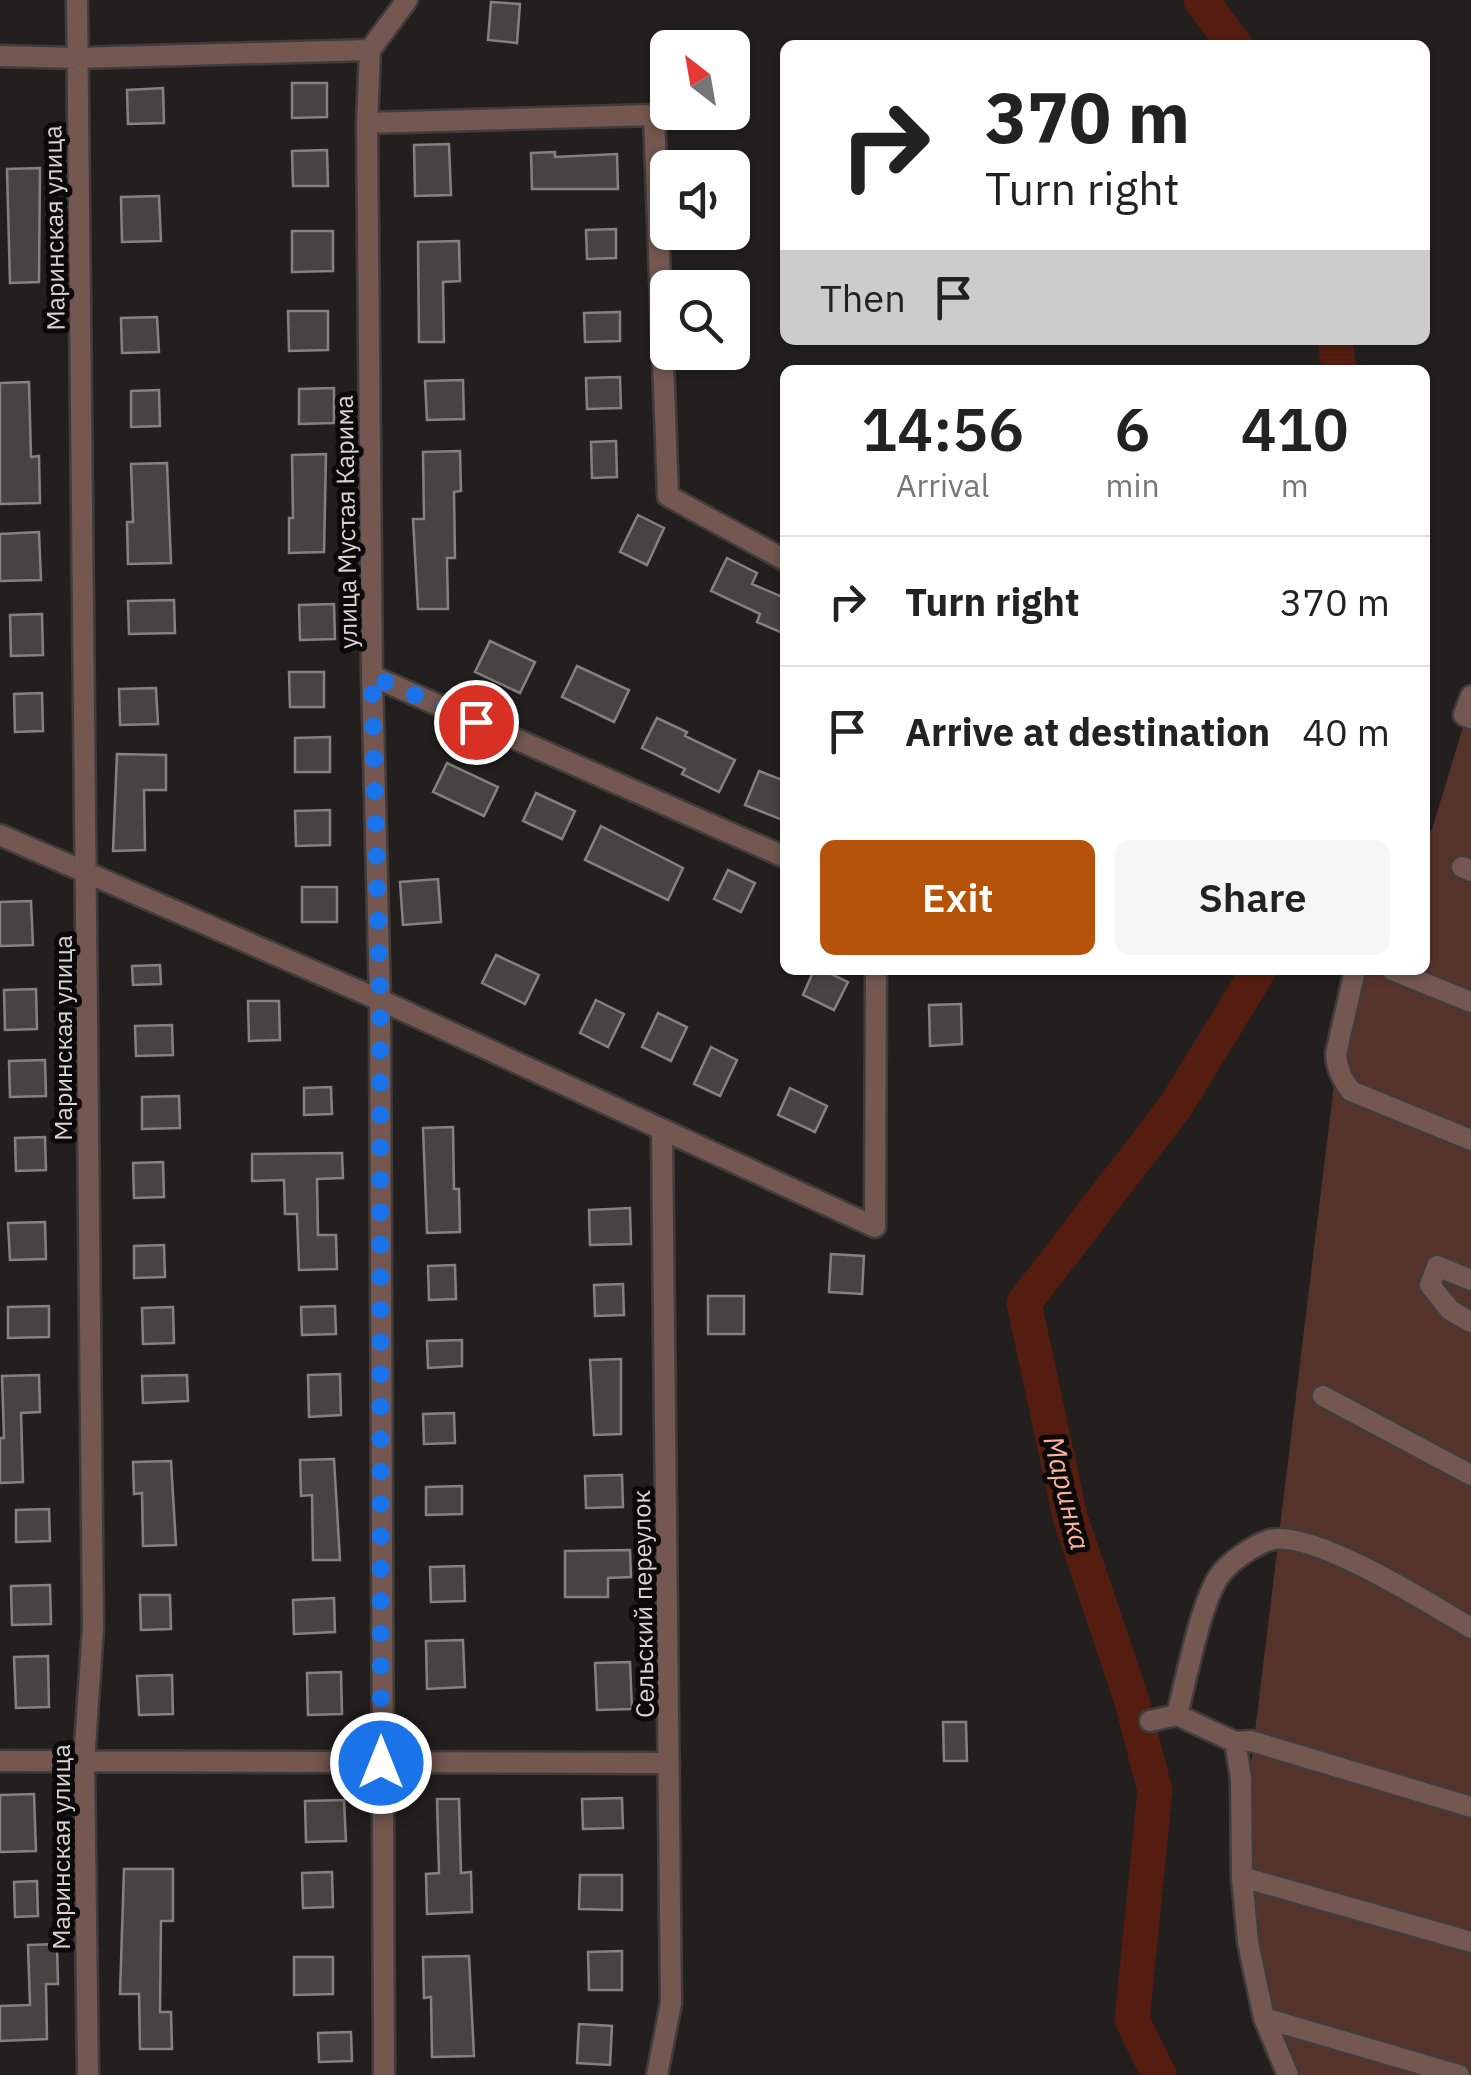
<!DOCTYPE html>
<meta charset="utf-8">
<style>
body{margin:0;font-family:"IBM Plex Sans",sans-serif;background:#f6f6f6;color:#222;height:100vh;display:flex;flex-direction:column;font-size:38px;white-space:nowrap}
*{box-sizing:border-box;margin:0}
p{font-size:32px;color:#767676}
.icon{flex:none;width:55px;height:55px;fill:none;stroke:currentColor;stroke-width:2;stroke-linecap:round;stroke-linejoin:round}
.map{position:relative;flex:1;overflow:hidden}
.side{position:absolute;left:780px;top:365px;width:650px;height:610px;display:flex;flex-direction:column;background:#fff;border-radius:15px;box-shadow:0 2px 8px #0004}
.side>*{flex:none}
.top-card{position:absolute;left:780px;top:40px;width:650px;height:305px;border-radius:15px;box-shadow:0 2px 8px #0004;background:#fff;color:#222;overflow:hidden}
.needle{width:65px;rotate:329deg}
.buttons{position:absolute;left:650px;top:30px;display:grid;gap:20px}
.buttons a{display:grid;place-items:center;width:100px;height:100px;border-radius:15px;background:#fff;box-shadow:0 2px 8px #0004;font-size:50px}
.pin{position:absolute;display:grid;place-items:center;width:85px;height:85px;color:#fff;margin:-42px;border:5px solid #fff;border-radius:50%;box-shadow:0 2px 10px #0007}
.me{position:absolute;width:110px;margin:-55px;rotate:0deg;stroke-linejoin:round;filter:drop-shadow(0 0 8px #0008)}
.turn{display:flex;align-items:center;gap:35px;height:210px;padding:0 40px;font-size:45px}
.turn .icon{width:130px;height:130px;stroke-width:2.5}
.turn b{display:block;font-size:70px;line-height:85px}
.then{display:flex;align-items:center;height:95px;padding:0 40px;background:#0003;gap:20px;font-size:38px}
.eta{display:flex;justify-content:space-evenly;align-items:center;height:170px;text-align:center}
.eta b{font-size:60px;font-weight:600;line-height:70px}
.cta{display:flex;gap:20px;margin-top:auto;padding:20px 40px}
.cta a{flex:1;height:115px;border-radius:15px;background:#b45309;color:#fff;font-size:40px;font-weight:600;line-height:115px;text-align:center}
.cta a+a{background:#f6f6f6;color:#222}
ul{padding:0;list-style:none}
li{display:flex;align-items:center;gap:30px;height:130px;padding:0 40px;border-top:2px solid #e0e0e0}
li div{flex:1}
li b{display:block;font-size:38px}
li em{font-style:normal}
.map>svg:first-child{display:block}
.green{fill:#55332a}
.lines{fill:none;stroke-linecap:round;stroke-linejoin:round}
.river{stroke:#541d0f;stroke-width:35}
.building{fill:#474341;stroke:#85817f;stroke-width:2.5}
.minor-casing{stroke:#3f3c3b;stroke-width:25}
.minor{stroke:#735750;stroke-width:20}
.route{stroke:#1a73e8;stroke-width:18;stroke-dasharray:0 32.4}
.labels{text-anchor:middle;stroke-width:10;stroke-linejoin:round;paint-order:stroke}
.street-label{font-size:25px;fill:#d8d5d4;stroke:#0b0909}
.water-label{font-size:28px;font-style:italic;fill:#fab09c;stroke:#0b0909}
</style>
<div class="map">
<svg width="1471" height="2075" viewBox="0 0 1471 2075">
<rect width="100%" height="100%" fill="#221f1e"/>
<path class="green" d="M 1471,701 L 1471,2075 L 1278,2075 L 1237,1879 L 1348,970 L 1425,970 L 1425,837 L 1432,829 Z"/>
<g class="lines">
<path class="river" d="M 1201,0 L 1235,45
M 1335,340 L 1339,370
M 1159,2075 L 1132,2020 L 1155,1791 L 1131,1698 L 1070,1517 L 1024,1303 L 1175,1107 L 1259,970"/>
</g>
<path class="building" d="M 491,2 L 520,4 L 517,43 L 488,40 Z
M 292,83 L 327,83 L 327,117 L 292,118 Z
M 163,88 L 164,123 L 128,124 L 127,90 Z
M 449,144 L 451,195 L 415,196 L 414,145 Z
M 327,150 L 328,186 L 293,186 L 292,151 Z
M 555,152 L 555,157 L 617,154 L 618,189 L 532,189 L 531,153 Z
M 40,168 L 39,282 L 10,283 L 7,169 Z
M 159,196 L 161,241 L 122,242 L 121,197 Z
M 616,229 L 616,258 L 587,259 L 586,230 Z
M 292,231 L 333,231 L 333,271 L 292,272 Z
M 459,241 L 460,281 L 443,282 L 444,342 L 419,342 L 418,242 Z
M 288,311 L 328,311 L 328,350 L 289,351 Z
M 620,312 L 620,341 L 585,342 L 584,313 Z
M 157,317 L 159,352 L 122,353 L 121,318 Z
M 620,377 L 621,408 L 587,409 L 586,378 Z
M 463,380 L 464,419 L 427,420 L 425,381 Z
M 29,382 L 31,457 L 39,456 L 40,503 L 0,504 L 0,383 Z
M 334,388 L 334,423 L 299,424 L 299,389 Z
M 159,390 L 160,426 L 131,427 L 131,391 Z
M 616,441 L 617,477 L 592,478 L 591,442 Z
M 460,451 L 461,491 L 454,492 L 455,558 L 447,558 L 448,609 L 418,609 L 413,519 L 424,519 L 423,452 Z
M 326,454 L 324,552 L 289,553 L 289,518 L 293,518 L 292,455 Z
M 167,463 L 171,563 L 128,564 L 127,522 L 133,522 L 131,464 Z
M 638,515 L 664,528 L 647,565 L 620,552 Z
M 39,532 L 41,580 L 0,581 L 0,534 Z
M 727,558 L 757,573 L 752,584 L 785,598 L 785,634 L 757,622 L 760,614 L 711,591 Z
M 174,600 L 175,633 L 129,634 L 128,601 Z
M 334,604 L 335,639 L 300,640 L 299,605 Z
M 42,614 L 43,655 L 11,656 L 10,615 Z
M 490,641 L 535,662 L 520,693 L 475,672 Z
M 577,666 L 629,690 L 614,722 L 562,697 Z
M 289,672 L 324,672 L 324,707 L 290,707 Z
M 156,688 L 158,724 L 120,725 L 119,689 Z
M 42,693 L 43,731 L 15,732 L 14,694 Z
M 657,718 L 687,732 L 685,736 L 735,760 L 719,792 L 682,774 L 685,769 L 642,748 Z
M 330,737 L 330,772 L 295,772 L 295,738 Z
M 117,754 L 166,755 L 166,790 L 144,790 L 145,850 L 113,851 Z
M 447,763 L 498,787 L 484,816 L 433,792 Z
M 759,771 L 785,781 L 785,821 L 745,805 Z
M 536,793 L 575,811 L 562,839 L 523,821 Z
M 330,810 L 330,845 L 296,846 L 295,811 Z
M 601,826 L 683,868 L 668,900 L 585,860 Z
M 728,870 L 755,883 L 741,912 L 714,899 Z
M 438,879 L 441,922 L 403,925 L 400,882 Z
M 302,887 L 337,887 L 337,922 L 302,922 Z
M 31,901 L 33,945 L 0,946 L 0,902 Z
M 496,955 L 539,975 L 525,1004 L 482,983 Z
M 160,965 L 161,984 L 133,985 L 132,966 Z
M 814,970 L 823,970 L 848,982 L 834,1010 L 803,995 Z
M 36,989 L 37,1029 L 5,1030 L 4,990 Z
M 596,1000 L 624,1014 L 608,1047 L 580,1033 Z
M 248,1001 L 279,1001 L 280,1040 L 249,1041 Z
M 961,1004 L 962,1044 L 930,1046 L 929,1005 Z
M 658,1013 L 687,1027 L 671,1061 L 642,1047 Z
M 172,1025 L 173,1055 L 136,1056 L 135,1026 Z
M 711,1047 L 737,1060 L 720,1096 L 694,1084 Z
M 45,1060 L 46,1096 L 10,1097 L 9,1061 Z
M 331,1087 L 332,1114 L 304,1115 L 304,1088 Z
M 790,1088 L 827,1106 L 815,1132 L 778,1115 Z
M 179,1096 L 180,1128 L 142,1129 L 142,1097 Z
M 453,1127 L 454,1189 L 459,1189 L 460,1232 L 427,1233 L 423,1128 Z
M 45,1137 L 46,1170 L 16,1171 L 15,1138 Z
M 342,1153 L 343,1178 L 317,1179 L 318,1235 L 336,1235 L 337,1269 L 299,1270 L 297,1214 L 285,1214 L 284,1180 L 252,1181 L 252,1154 Z
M 163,1162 L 164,1197 L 134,1198 L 133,1163 Z
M 630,1208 L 631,1244 L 590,1245 L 589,1210 Z
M 45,1222 L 46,1259 L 10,1260 L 8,1223 Z
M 164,1245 L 165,1277 L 134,1278 L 134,1246 Z
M 831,1254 L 864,1256 L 862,1294 L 829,1292 Z
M 455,1265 L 456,1299 L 429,1300 L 428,1266 Z
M 623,1284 L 624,1315 L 595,1316 L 594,1285 Z
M 708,1296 L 744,1296 L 744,1334 L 708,1334 Z
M 49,1306 L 49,1337 L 8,1338 L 8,1307 Z
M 335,1306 L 336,1334 L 302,1335 L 301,1307 Z
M 173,1307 L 174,1343 L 143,1344 L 142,1308 Z
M 462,1340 L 462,1366 L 428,1368 L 427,1341 Z
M 621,1359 L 621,1434 L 594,1435 L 590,1360 Z
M 340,1374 L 341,1415 L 309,1417 L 308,1375 Z
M 39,1375 L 40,1412 L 21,1413 L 23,1482 L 0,1483 L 0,1438 L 4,1438 L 2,1376 Z
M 187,1375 L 188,1401 L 143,1403 L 142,1376 Z
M 454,1413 L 455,1443 L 424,1444 L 423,1414 Z
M 334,1459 L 340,1560 L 313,1560 L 312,1495 L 301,1496 L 300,1460 Z
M 171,1461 L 176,1545 L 143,1546 L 142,1493 L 134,1494 L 133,1462 Z
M 622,1475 L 623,1507 L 586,1508 L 585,1476 Z
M 462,1486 L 462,1514 L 426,1515 L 426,1487 Z
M 49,1509 L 50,1541 L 16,1542 L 16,1510 Z
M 630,1550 L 631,1577 L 608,1578 L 608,1597 L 565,1597 L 565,1551 Z
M 464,1566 L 465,1601 L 431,1602 L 430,1567 Z
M 50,1585 L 51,1624 L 12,1625 L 11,1586 Z
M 140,1595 L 170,1595 L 171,1629 L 141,1630 Z
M 334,1598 L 335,1632 L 294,1634 L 293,1600 Z
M 463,1640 L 465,1687 L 427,1689 L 426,1641 Z
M 48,1656 L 49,1707 L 16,1708 L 14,1657 Z
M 630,1662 L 632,1709 L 597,1710 L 595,1663 Z
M 341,1672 L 342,1714 L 308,1715 L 307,1673 Z
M 172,1675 L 173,1714 L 139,1715 L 137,1676 Z
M 943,1722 L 966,1722 L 967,1761 L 944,1761 Z
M 34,1794 L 36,1851 L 0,1852 L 0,1795 Z
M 622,1798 L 623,1828 L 583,1829 L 582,1799 Z
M 437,1799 L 459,1799 L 461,1873 L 471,1872 L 472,1912 L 427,1914 L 426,1874 L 439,1873 Z
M 344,1800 L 346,1841 L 306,1842 L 305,1801 Z
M 124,1869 L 173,1869 L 173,1921 L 161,1921 L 160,2012 L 171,2012 L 172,2049 L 140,2049 L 139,1994 L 120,1994 Z
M 332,1872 L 333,1907 L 303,1908 L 302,1873 Z
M 580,1875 L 622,1875 L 622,1910 L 579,1909 Z
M 37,1881 L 38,1916 L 15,1917 L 14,1882 Z
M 57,1944 L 58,1984 L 46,1984 L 47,2039 L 0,2041 L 0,2006 L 30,2005 L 28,1945 Z
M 622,1951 L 622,1990 L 589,1990 L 588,1952 Z
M 469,1956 L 474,2056 L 432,2057 L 431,1997 L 424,1998 L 423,1957 Z
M 294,1957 L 333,1957 L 333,1994 L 294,1995 Z
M 579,2024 L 612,2026 L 610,2065 L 577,2063 Z
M 351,2032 L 352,2061 L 319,2062 L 318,2033 Z"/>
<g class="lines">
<defs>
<path id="minor" d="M 77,0 L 93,1628 L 84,1761 L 88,2075
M 0,56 L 77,58 L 370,50
M 367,123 L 654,115 L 668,496 L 785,560
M 372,676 L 785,857
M 1471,696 L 1464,715 L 1471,718
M 0,835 L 380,1000 L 875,1227 L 876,970
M 1462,867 L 1471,871
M 1355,970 L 1336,1054 C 1337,1069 1342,1079 1351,1091 L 1471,1140
M 1392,970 L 1471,1002
M 1471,1280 L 1437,1266 L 1430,1285 L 1450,1310 L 1471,1322
M 1323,1396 L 1471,1475
M 1177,1715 C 1186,1681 1201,1600 1220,1575 C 1229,1562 1254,1545 1270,1540 C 1311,1528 1434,1606 1471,1628
M 1150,1721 L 1177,1715 L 1235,1742 L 1241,1778 L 1242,1877 L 1248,1942 L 1264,2018 L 1288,2075
M 1235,1742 L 1251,1741 L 1471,1807
M 0,1761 L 669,1763
M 1242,1877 L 1471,1942
M 1264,2018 L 1459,2075
M 384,2075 L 380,1000 L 372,676 L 367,123 L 370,50 L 407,0
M 657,2075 L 671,2003 L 662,1132"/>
</defs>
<use href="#minor" class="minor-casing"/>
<use href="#minor" class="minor"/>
</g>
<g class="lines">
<path class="route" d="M 381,1763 L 380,1000 L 372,676 L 476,722"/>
</g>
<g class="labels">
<g class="street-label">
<text transform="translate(54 228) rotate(-91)" y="9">Маринская улица</text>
<text transform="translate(346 522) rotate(-91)" y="9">улица Мустая Карима</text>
<text transform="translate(63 1038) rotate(-90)" y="9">Маринская улица</text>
<text transform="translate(643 1604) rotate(-91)" y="9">Сельский переулок</text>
<text transform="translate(61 1847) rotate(-90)" y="9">Маринская улица</text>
</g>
<g class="water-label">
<text transform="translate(1067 1493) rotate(76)" y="10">Маринка</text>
</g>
</g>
</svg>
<div class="buttons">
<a><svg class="needle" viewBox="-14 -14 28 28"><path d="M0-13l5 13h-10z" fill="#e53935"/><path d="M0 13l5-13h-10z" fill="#767676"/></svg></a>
<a><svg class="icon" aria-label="sound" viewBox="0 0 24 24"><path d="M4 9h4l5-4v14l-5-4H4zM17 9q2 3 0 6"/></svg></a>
<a><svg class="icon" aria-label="search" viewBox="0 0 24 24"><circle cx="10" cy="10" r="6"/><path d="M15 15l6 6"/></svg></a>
</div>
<div class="pin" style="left:476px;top:722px;background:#d93025"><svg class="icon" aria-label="arrive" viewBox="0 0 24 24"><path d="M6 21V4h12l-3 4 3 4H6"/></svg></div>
<svg class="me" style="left:381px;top:1763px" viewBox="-20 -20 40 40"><circle r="17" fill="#1a73e8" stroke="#fff" stroke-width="3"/><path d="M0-11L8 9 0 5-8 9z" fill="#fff"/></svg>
<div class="top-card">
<div class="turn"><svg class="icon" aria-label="right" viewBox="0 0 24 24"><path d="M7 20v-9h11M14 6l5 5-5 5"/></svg><div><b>370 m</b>Turn right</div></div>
<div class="then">Then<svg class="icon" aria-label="arrive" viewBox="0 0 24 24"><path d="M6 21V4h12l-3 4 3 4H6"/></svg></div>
</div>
<section class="side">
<div class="eta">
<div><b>14:56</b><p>Arrival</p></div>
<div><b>6</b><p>min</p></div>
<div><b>410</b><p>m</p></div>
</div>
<ul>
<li><svg class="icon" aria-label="right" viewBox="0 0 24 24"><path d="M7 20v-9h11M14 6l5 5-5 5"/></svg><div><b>Turn right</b></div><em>370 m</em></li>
<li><svg class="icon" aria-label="arrive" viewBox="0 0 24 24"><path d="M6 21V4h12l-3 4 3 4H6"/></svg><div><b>Arrive at destination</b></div><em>40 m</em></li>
</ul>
<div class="cta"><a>Exit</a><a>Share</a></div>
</section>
</div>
